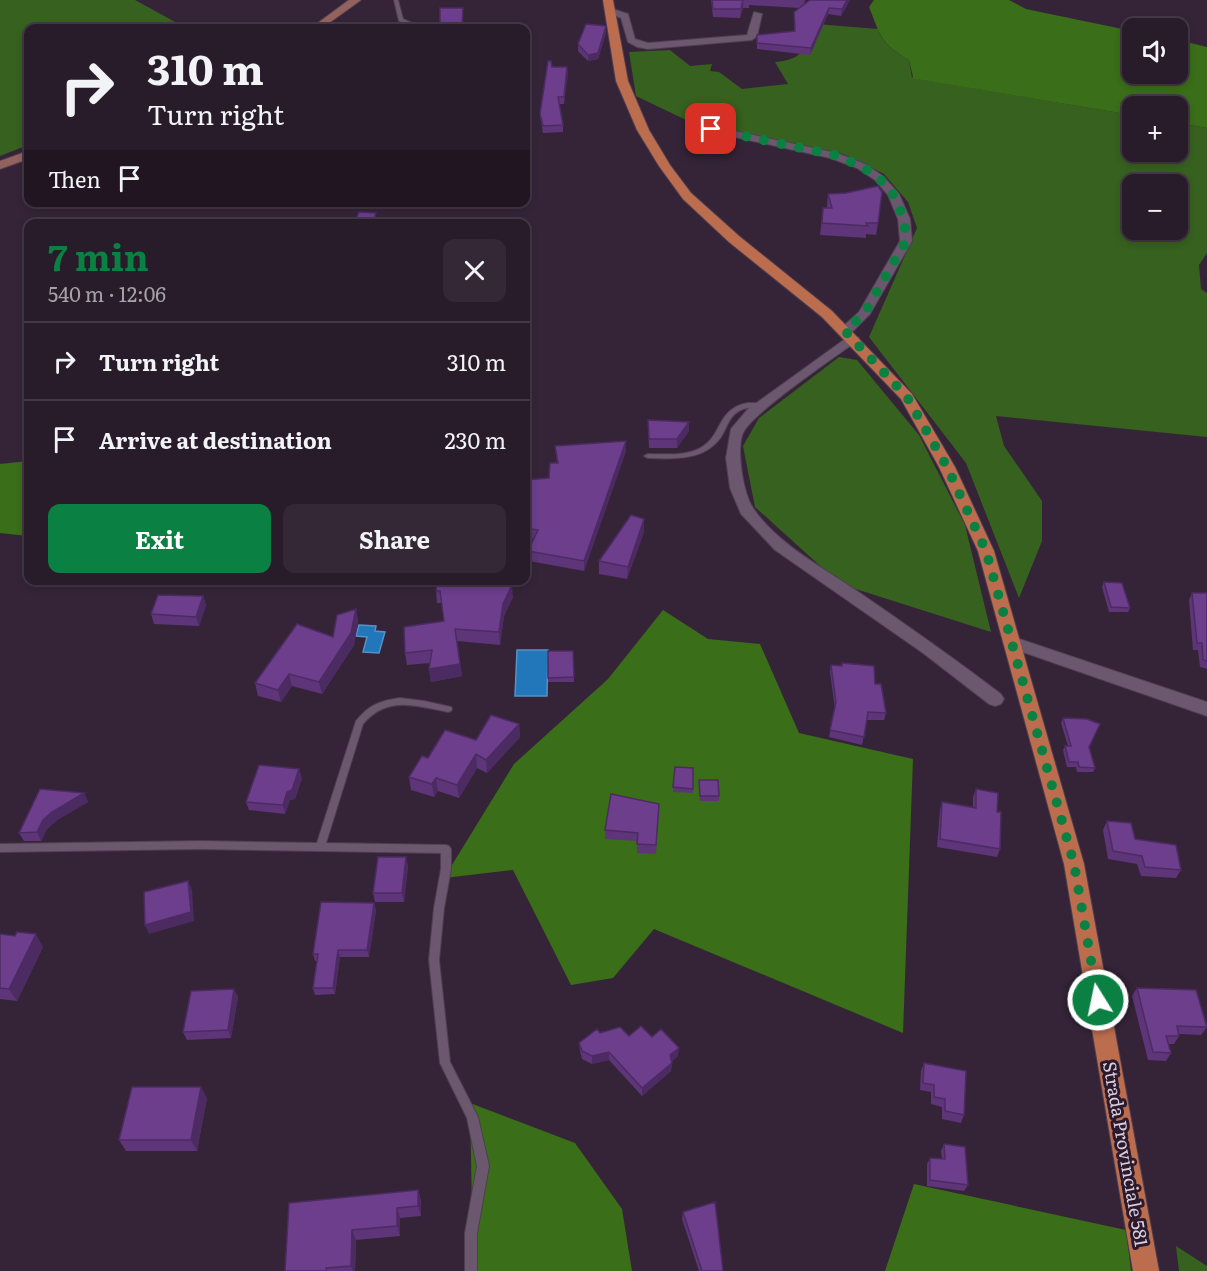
<!DOCTYPE html>
<meta charset="utf-8">
<style>
body{margin:0;font-family:Literata,serif;background:#342836;color:#f1f3f6;height:100vh;display:flex;flex-direction:column;font-size:22px;white-space:nowrap}
*{box-sizing:border-box;margin:0}
p{font-size:20px;color:#a5a1a8}
.icon{flex:none;width:33px;height:33px;fill:none;stroke:currentColor;stroke-width:2;stroke-linecap:round;stroke-linejoin:round}
.map{position:relative;flex:1;overflow:hidden}
.panel{position:absolute;left:24px;top:219px;width:506px;height:366px;display:flex;flex-direction:column;background:#281b2a;border-radius:12px;box-shadow:0 3px 9px #0003,0 0 0 2px #443947}
.panel>*{flex:none}
.top-card{position:absolute;left:24px;top:24px;width:506px;height:183px;border-radius:12px;box-shadow:0 3px 9px #0003,0 0 0 2px #443947;background:#281b2a;color:#f1f3f6;overflow:hidden}
.controls{position:absolute;left:1122px;top:18px;display:grid;gap:12px}
.controls a{display:grid;place-items:center;width:66px;height:66px;border-radius:12px;background:#281b2a;box-shadow:0 3px 9px #0003,0 0 0 2px #443947;font-size:30px}
.pin{position:absolute;display:grid;place-items:center;width:51px;height:51px;color:#fff;margin:-26px;border-radius:12px;box-shadow:0 3px 9px #0006}
.me{position:absolute;width:66px;margin:-33px;rotate:350deg;stroke-linejoin:round;filter:drop-shadow(0 0 4px #0008)}
.turn{display:flex;align-items:center;gap:21px;height:126px;padding:0 24px;font-size:27px}
.turn .icon{width:78px;height:78px;stroke-width:2.5}
.turn b{display:block;font-size:42px;line-height:51px}
.then{display:flex;align-items:center;height:57px;padding:0 24px;background:#0003;gap:12px;font-size:22px}
.round{display:grid;place-items:center;flex:none;width:63px;height:63px;border-radius:12px;background:#342836}
.overview{display:flex;align-items:center;justify-content:space-between;height:102px;padding:0 24px}
h1{font-size:36px;font-weight:700;line-height:45px;color:#0b8043}
.action{display:flex;gap:12px;margin-top:auto;padding:12px 24px}
.action a{flex:1;height:69px;border-radius:12px;background:#0b8043;color:#fff;font-size:24px;font-weight:700;line-height:69px;text-align:center}
.action a+a{background:#342836;color:#f1f3f6}
ul{padding:0;list-style:none}
li{display:flex;align-items:center;gap:18px;height:78px;padding:0 24px;border-top:2px solid #443947}
li div{flex:1}
li b{display:block;font-size:22px}
li em{font-style:normal}
.map>svg:first-child{display:block}
.green{fill:#37611f;fill-rule:evenodd}
.forest{fill:#3a6e18}
.water{fill:#2177b9;stroke:#5891c3;stroke-width:1.5}
.lines{fill:none;stroke-linecap:round;stroke-linejoin:round}
.lane-casing{stroke:#4e3f50;stroke-width:2}
.street-casing{stroke:#4e3f50;stroke-width:2}
.secondary-casing{stroke:#4e3f50;stroke-width:2}
.primary-casing{stroke:#4e3f50;stroke-width:2}
.lane{fill:#6c586e;fill-rule:evenodd}
.street{fill:#6c586e;fill-rule:evenodd}
.secondary{fill:#93625e;fill-rule:evenodd}
.primary{fill:#bb6d4e;fill-rule:evenodd}
.wall{fill:#5d3578}
.shaded-wall{fill:#4c2b62}
.building{fill:#6c3e8c;stroke:#4c2b62;stroke-width:1.5}
.route{stroke:#0b8043;stroke-width:10;stroke-dasharray:0 18}
.labels{text-anchor:middle;stroke-width:6;stroke-linejoin:round;paint-order:stroke}
.street-label{font-size:18px;fill:#dacedb;stroke:#2b1a2d}
</style>
<div class="map">
<svg width="1207" height="1271" viewBox="0 0 1207 1271">
<rect width="100%" height="100%" fill="#352438"/>
<path class="green" d="M 0,0 L 135,0 L 186,28 L 28,28 L 28,145 L 0,156 Z
M 816,24 L 878,29 C 882,44 896,52 909,60 L 912,78 L 1132,115 L 1132,152 L 1178,152 L 1178,123 L 1207,128 L 1207,253 L 1199,265 L 1201,289 L 1207,293 L 1207,437 L 996,416 L 1004,446 L 1042,501 L 1042,541 L 1019,598 L 966,463 L 869,337 L 917,228 L 908,202 L 884,174 L 843,154 L 688,121 L 636,96 L 629,52 L 670,50 L 690,66 L 712,64 L 710,71 L 719,72 L 742,89 L 788,84 L 775,62 C 804,60 804,48 816,24 ZM 1132,184 L 1178,184 L 1178,230 L 1132,230 Z
M 839,357 L 857,360 L 919,435 L 965,525 L 991,632 L 840,584 L 755,507 L 743,446 L 759,418 Z
M 1176,1246 L 1207,1266 L 1207,1271 L 1179,1271 Z"/>
<path class="forest" d="M 874,0 L 1009,0 L 1026,9 L 1132,31 L 1132,74 L 1178,74 L 1178,40 L 1207,47 L 1207,128 L 1178,123 L 1178,106 L 1132,106 L 1132,115 L 910,78 L 913,77 L 909,60 C 880,43 881,37 869,7 Z
M 28,461 L 28,536 L 0,533 L 0,464 Z
M 663,610 L 708,639 L 760,644 L 799,733 L 913,759 L 903,1033 L 654,929 L 613,978 L 571,985 L 513,870 L 444,878 L 514,764 L 608,679 Z
M 470,1103 L 575,1143 L 622,1209 L 632,1271 L 475,1271 L 473,1264 Z
M 914,1184 L 1126,1230 L 1131,1271 L 885,1271 Z"/>
<path class="water" d="M 359,625 L 376,626 L 375,631 L 385,632 L 379,653 L 363,652 L 367,637 L 356,636 Z
M 517,650 L 548,650 L 547,696 L 515,696 Z"/>
<g class="lines">
<defs>
<path id="lane" d="M 394,0 L 398,0 L 403,19 L 421,27 L 421,28 L 416,28 L 399,21 Z
M 748,403 L 762,403 L 765,405 C 758,409 747,406 739,411 C 729,416 727,428 721,437 C 704,461 674,459 648,458 L 644,456 L 648,454 C 664,454 681,456 696,450 C 719,441 717,418 734,408 C 738,405 743,404 748,403 Z
M 400,698 L 424,701 L 451,707 L 452,709 L 451,711 L 448,712 C 415,706 388,695 363,724 L 326,843 L 446,845 L 449,846 L 451,849 L 451,869 L 444,908 L 439,960 L 450,1062 L 478,1117 L 489,1166 L 477,1233 L 477,1271 L 465,1271 L 465,1233 L 477,1166 L 467,1118 L 440,1063 L 429,960 L 434,908 L 441,869 L 441,853 L 200,849 L 0,852 L 0,844 L 200,841 L 317,843 L 356,721 C 369,705 379,701 400,698 Z"/>
<path id="street" d="M 610,8 L 628,14 L 635,39 L 648,43 L 747,35 L 754,12 L 762,14 L 757,36 L 752,40 L 648,49 L 637,47 L 628,42 L 621,18 L 605,11 Z
M 711,126 L 837,153 L 865,164 L 883,176 L 899,194 L 910,219 L 912,241 L 870,314 L 850,334 L 840,334 L 838,331 L 859,312 L 900,241 L 898,219 L 888,195 L 875,180 L 857,168 L 830,158 L 707,131 L 706,129 Z
M 852,334 L 859,338 L 857,341 C 835,357 752,413 743,433 C 736,449 743,493 753,508 C 777,544 825,569 860,593 C 908,626 955,659 1001,694 L 1004,699 L 1001,704 L 995,706 L 989,704 L 923,653 L 775,550 L 741,514 L 730,488 L 726,458 L 731,429 L 748,409 Z
M 1011,636 L 1207,702 L 1207,716 L 1005,646 L 1003,642 L 1005,638 Z"/>
<path id="secondary" d="M 349,0 L 361,0 L 322,28 L 311,28 Z
M 28,151 L 28,159 L 0,169 L 0,161 Z"/>
<path id="primary" d="M 603,0 L 613,0 L 628,81 L 649,130 L 670,165 L 691,193 L 739,236 L 832,311 L 912,394 L 955,467 L 994,551 L 1084,864 L 1159,1271 L 1133,1271 L 1064,864 L 978,551 L 939,467 L 901,399 L 822,317 L 729,242 L 683,199 L 659,166 L 637,130 L 616,81 Z"/>
</defs>
<use href="#lane" class="lane-casing"/>
<use href="#street" class="street-casing"/>
<use href="#secondary" class="secondary-casing"/>
<use href="#primary" class="primary-casing"/>
<use href="#lane" class="lane"/>
<use href="#street" class="street"/>
<use href="#secondary" class="secondary"/>
<use href="#primary" class="primary"/>
</g>
<path class="wall" d="M 711,0 L 805,0 L 804,5 L 850,0 L 841,16 L 828,14 L 810,55 L 757,49 L 757,35 L 794,31 L 794,12 L 800,8 L 749,5 L 749,8 L 743,8 L 740,18 L 713,17 Z
M 606,26 L 606,33 L 598,59 L 588,61 L 578,51 L 578,44 Z
M 552,67 L 567,67 L 564,104 L 559,104 L 563,125 L 563,132 L 543,133 L 541,121 L 540,114 Z
M 828,194 L 878,223 L 876,235 L 866,234 L 866,238 L 820,235 L 823,208 L 827,208 L 827,205 Z
M 648,420 L 689,431 L 677,448 L 649,448 Z
M 555,446 L 626,451 L 584,571 L 529,561 L 528,551 L 534,539 L 525,537 L 525,480 L 549,478 L 557,463 Z
M 644,519 L 644,532 L 627,579 L 599,574 L 599,561 Z
M 1104,582 L 1130,608 L 1128,612 L 1109,612 L 1102,587 Z
M 436,591 L 513,597 L 504,616 L 500,645 L 457,641 L 462,676 L 431,682 L 429,669 L 430,663 L 407,665 L 405,653 L 444,621 L 442,603 L 437,603 Z
M 1192,593 L 1207,593 L 1207,669 L 1200,667 L 1198,650 L 1193,650 L 1189,600 Z
M 203,596 L 206,605 L 199,626 L 154,624 L 151,614 Z
M 356,609 L 358,622 L 354,645 L 322,694 L 292,686 L 281,702 L 258,696 L 255,683 L 333,637 Z
M 548,651 L 573,651 L 574,682 L 548,682 Z
M 842,663 L 875,684 L 886,713 L 884,720 L 867,720 L 862,745 L 829,737 L 835,709 L 830,672 L 831,665 L 841,666 Z
M 1063,718 L 1095,768 L 1093,772 L 1077,772 L 1076,767 L 1067,767 L 1063,750 L 1065,746 L 1068,746 L 1061,723 Z
M 519,724 L 520,737 L 487,773 L 477,768 L 459,798 L 438,791 L 434,797 L 411,790 L 409,777 L 428,758 Z
M 675,767 L 693,768 L 693,793 L 673,792 Z
M 302,778 L 295,799 L 290,800 L 285,814 L 249,810 L 246,802 Z
M 699,780 L 719,796 L 719,801 L 700,801 Z
M 976,789 L 997,812 L 1000,849 L 997,857 L 937,847 L 940,810 L 942,802 L 973,807 L 973,797 Z
M 84,793 L 88,802 L 57,820 L 47,829 L 41,841 L 24,841 L 19,833 Z
M 659,804 L 656,854 L 637,853 L 637,841 L 605,839 L 605,830 Z
M 1107,821 L 1181,870 L 1176,878 L 1141,876 L 1137,864 L 1108,859 L 1103,830 Z
M 408,866 L 404,902 L 375,902 L 373,893 Z
M 374,903 L 376,910 L 369,957 L 340,957 L 335,994 L 315,995 L 313,988 L 317,961 L 315,961 L 313,954 Z
M 0,934 L 15,936 L 43,947 L 17,1001 L 0,999 Z
M 1137,988 L 1207,1027 L 1201,1035 L 1179,1034 L 1179,1036 L 1174,1044 L 1169,1044 L 1171,1053 L 1166,1061 L 1148,1060 L 1132,996 Z
M 238,997 L 231,1038 L 187,1040 L 183,1032 Z
M 600,1033 L 629,1036 L 652,1037 L 678,1056 L 672,1061 L 671,1071 L 642,1096 L 609,1060 L 592,1064 L 582,1059 L 580,1051 L 579,1043 Z
M 924,1063 L 964,1115 L 961,1123 L 942,1119 L 942,1107 L 931,1104 L 931,1092 L 920,1090 L 921,1071 Z
M 207,1098 L 197,1151 L 126,1151 L 119,1140 Z
M 944,1144 L 968,1185 L 964,1191 L 927,1186 L 927,1164 L 930,1158 L 942,1159 L 941,1151 Z
M 418,1190 L 421,1201 L 421,1216 L 400,1218 L 400,1236 L 356,1240 L 355,1271 L 285,1271 Z
M 683,1212 L 723,1271 L 699,1271 L 682,1219 Z"/>
<path class="shaded-wall" d="M 743,0 L 743,8 L 740,18 L 741,9 Z
M 847,0 L 850,0 L 841,16 L 842,9 Z
M 829,8 L 828,14 L 810,55 L 811,48 Z
M 606,26 L 606,33 L 598,59 L 588,61 L 588,55 Z
M 567,67 L 568,74 L 564,104 L 564,97 Z
M 376,213 L 376,217 L 374,224 L 372,224 Z
M 689,422 L 689,431 L 677,448 L 677,439 Z
M 626,441 L 626,451 L 584,571 L 584,561 Z
M 644,519 L 644,532 L 627,579 L 628,567 Z
M 512,585 L 513,597 L 504,616 L 500,645 L 499,632 L 503,604 Z
M 203,596 L 206,605 L 199,626 L 196,617 Z
M 356,609 L 358,622 L 354,645 L 322,694 L 319,682 Z
M 460,664 L 462,676 L 431,682 L 429,669 Z
M 289,674 L 292,686 L 281,702 L 278,690 Z
M 519,724 L 520,737 L 487,773 L 486,760 Z
M 476,754 L 477,768 L 459,798 L 457,785 Z
M 299,769 L 302,778 L 295,799 L 290,800 L 285,814 L 283,805 L 287,792 Z
M 436,778 L 438,791 L 434,797 L 432,784 Z
M 84,793 L 88,802 L 57,820 L 47,829 L 41,841 L 37,832 L 43,820 L 52,812 Z
M 406,857 L 408,866 L 404,902 L 402,893 Z
M 188,881 L 192,890 L 194,921 L 149,934 L 145,925 Z
M 374,903 L 376,910 L 369,957 L 367,950 Z
M 36,934 L 43,947 L 17,1001 L 9,989 Z
M 338,950 L 340,957 L 335,994 L 333,988 Z
M 234,989 L 238,997 L 231,1038 L 228,1030 Z
M 679,1048 L 678,1056 L 670,1063 L 670,1055 Z
M 609,1052 L 609,1060 L 592,1064 L 592,1056 Z
M 672,1063 L 671,1071 L 642,1096 L 642,1088 Z
M 201,1087 L 207,1098 L 197,1151 L 191,1140 Z
M 418,1190 L 421,1201 L 421,1216 L 418,1206 Z
M 397,1208 L 400,1218 L 400,1236 L 397,1226 Z
M 352,1230 L 356,1240 L 355,1271 L 353,1271 L 351,1266 Z"/>
<path class="building" d="M 712,0 L 743,0 L 741,9 L 713,9 Z
M 810,0 L 847,0 L 842,9 L 829,8 L 811,48 L 757,43 L 757,35 L 795,31 L 794,12 Z
M 440,8 L 463,8 L 462,28 L 440,28 Z
M 586,24 L 606,26 L 598,53 L 588,55 L 578,44 Z
M 548,61 L 551,61 L 552,67 L 567,67 L 564,97 L 558,97 L 563,125 L 543,126 L 540,114 Z
M 878,186 L 882,192 L 878,223 L 866,223 L 868,226 L 822,223 L 823,208 L 832,208 L 828,194 L 846,193 Z
M 359,212 L 376,213 L 372,224 L 354,224 Z
M 648,420 L 689,422 L 677,439 L 649,439 Z
M 626,441 L 584,561 L 528,551 L 538,530 L 525,528 L 525,480 L 549,478 L 550,463 L 558,463 L 555,446 Z
M 631,515 L 644,519 L 628,567 L 599,561 Z
M 437,580 L 509,580 L 512,585 L 503,604 L 499,632 L 455,629 L 460,664 L 429,669 L 432,650 L 405,653 L 404,627 L 444,621 L 440,591 L 436,591 Z
M 1104,582 L 1122,583 L 1130,608 L 1111,607 Z
M 1192,593 L 1207,593 L 1207,661 L 1203,660 L 1202,643 L 1197,643 Z
M 158,595 L 203,596 L 196,617 L 151,614 Z
M 356,609 L 351,633 L 319,682 L 289,674 L 278,690 L 255,683 L 297,624 L 333,637 L 337,615 Z
M 548,651 L 573,651 L 574,677 L 548,678 Z
M 842,663 L 874,666 L 875,684 L 881,684 L 886,713 L 868,712 L 864,737 L 830,730 L 836,702 L 831,665 L 842,666 Z
M 491,715 L 519,724 L 486,760 L 476,754 L 457,785 L 436,778 L 432,784 L 409,777 L 422,756 L 428,758 L 445,730 L 476,740 Z
M 1063,718 L 1087,719 L 1100,724 L 1089,747 L 1095,768 L 1079,767 L 1078,762 L 1069,762 L 1065,746 L 1071,746 Z
M 259,765 L 299,769 L 292,790 L 287,792 L 283,805 L 246,802 Z
M 675,767 L 693,768 L 693,789 L 673,787 Z
M 699,780 L 718,780 L 719,796 L 700,796 Z
M 40,789 L 84,793 L 52,812 L 43,820 L 37,832 L 19,833 Z
M 976,789 L 998,793 L 997,812 L 1001,812 L 1000,849 L 940,839 L 942,802 L 976,808 Z
M 611,794 L 659,804 L 656,845 L 637,844 L 638,833 L 605,830 Z
M 1107,821 L 1131,823 L 1135,839 L 1176,845 L 1181,870 L 1145,867 L 1142,856 L 1113,851 Z
M 378,857 L 406,857 L 402,893 L 373,893 Z
M 188,881 L 191,912 L 145,925 L 144,892 Z
M 321,902 L 374,903 L 367,950 L 338,950 L 333,988 L 313,988 L 318,954 L 313,954 Z
M 17,932 L 36,934 L 9,989 L 0,988 L 0,934 L 15,936 Z
M 1137,988 L 1196,990 L 1207,1027 L 1177,1026 L 1179,1036 L 1166,1036 L 1171,1053 L 1153,1052 Z
M 234,989 L 228,1030 L 183,1032 L 191,991 Z
M 641,1026 L 652,1037 L 661,1029 L 679,1048 L 670,1055 L 672,1063 L 642,1088 L 609,1052 L 592,1056 L 582,1051 L 579,1043 L 597,1029 L 600,1033 L 620,1027 L 629,1036 Z
M 924,1063 L 966,1071 L 964,1115 L 945,1111 L 945,1099 L 934,1097 L 934,1085 L 923,1083 Z
M 132,1087 L 201,1087 L 191,1140 L 119,1140 Z
M 944,1144 L 965,1147 L 968,1185 L 930,1180 L 930,1158 L 945,1159 Z
M 418,1190 L 418,1206 L 397,1208 L 397,1226 L 352,1230 L 351,1266 L 326,1268 L 326,1271 L 285,1271 L 289,1203 Z
M 715,1202 L 723,1271 L 702,1271 L 683,1212 Z"/>
<g class="lines">
<path class="route" d="M 711,129 L 834,155 L 861,166 L 879,178 L 893,194 L 904,219 L 906,241 L 864,314 L 845,331 L 907,397 L 947,467 L 986,551 L 1074,864 L 1098,1000"/>
</g>
<g class="labels">
<g class="street-label">
<text transform="translate(1125 1154) rotate(80)" y="6">Strada Provinciale 581</text>
</g>
</g>
</svg>
<div class="controls">
<a><svg class="icon" aria-label="sound" viewBox="0 0 24 24"><path d="M4 9h4l5-4v14l-5-4H4zM17 9q2 3 0 6"/></svg></a>
<a>+</a>
<a>−</a>
</div>
<div class="pin" style="left:711px;top:129px;background:#d93025"><svg class="icon" aria-label="arrive" viewBox="0 0 24 24"><path d="M6 21V4h12l-3 4 3 4H6"/></svg></div>
<svg class="me" style="left:1098px;top:1000px" viewBox="-20 -20 40 40"><circle r="17" fill="#0b8043" stroke="#fff" stroke-width="3"/><path d="M0-11L8 9 0 5-8 9z" fill="#fff"/></svg>
<div class="top-card">
<div class="turn"><svg class="icon" aria-label="right" viewBox="0 0 24 24"><path d="M7 20v-9h11M14 6l5 5-5 5"/></svg><div><b>310 m</b>Turn right</div></div>
<div class="then">Then<svg class="icon" aria-label="arrive" viewBox="0 0 24 24"><path d="M6 21V4h12l-3 4 3 4H6"/></svg></div>
</div>
<section class="panel">
<div class="overview"><div><h1>7 min</h1><p>540 m · 12:06</p></div><a class="round"><svg class="icon" aria-label="close" viewBox="0 0 24 24"><path d="M6 6l12 12M18 6L6 18"/></svg></a></div>
<ul>
<li><svg class="icon" aria-label="right" viewBox="0 0 24 24"><path d="M7 20v-9h11M14 6l5 5-5 5"/></svg><div><b>Turn right</b></div><em>310 m</em></li>
<li><svg class="icon" aria-label="arrive" viewBox="0 0 24 24"><path d="M6 21V4h12l-3 4 3 4H6"/></svg><div><b>Arrive at destination</b></div><em>230 m</em></li>
</ul>
<div class="action"><a>Exit</a><a>Share</a></div>
</section>
</div>
